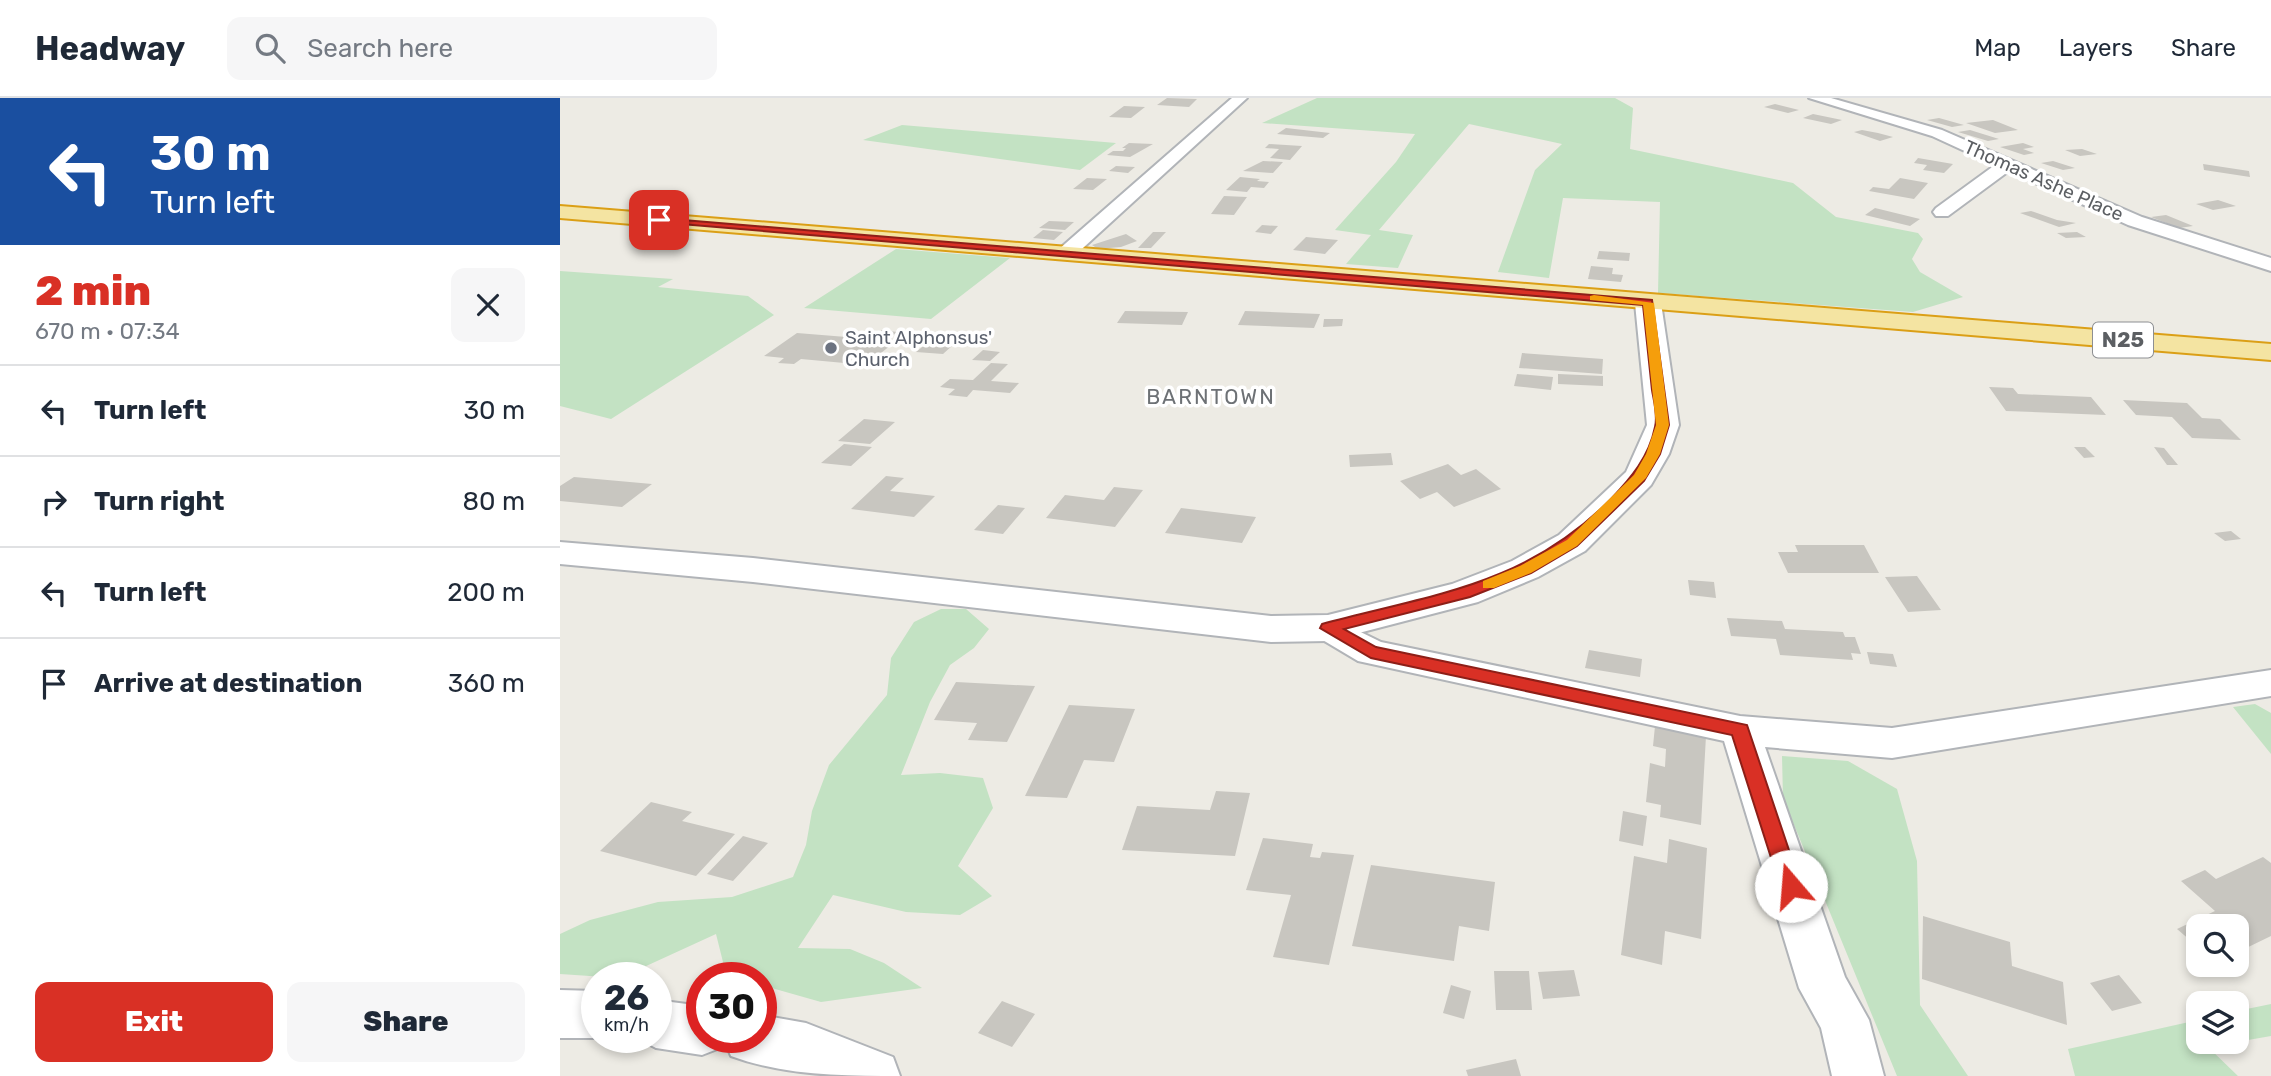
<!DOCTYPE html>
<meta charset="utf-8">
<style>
body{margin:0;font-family:Rubik,sans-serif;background:#f6f6f7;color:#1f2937;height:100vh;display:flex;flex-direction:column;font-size:26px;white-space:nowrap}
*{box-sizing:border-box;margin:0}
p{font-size:23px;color:#747a83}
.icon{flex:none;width:38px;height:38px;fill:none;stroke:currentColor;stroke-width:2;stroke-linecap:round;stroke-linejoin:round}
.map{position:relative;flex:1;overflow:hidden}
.side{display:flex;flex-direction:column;background:#fff;width:560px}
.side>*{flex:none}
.hud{background:#1a4fa0;color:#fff;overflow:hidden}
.controls{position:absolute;left:1626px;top:816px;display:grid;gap:14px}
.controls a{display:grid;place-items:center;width:63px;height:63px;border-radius:14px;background:#fff;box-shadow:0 4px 10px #0003;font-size:35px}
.speed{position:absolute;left:21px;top:864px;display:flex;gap:14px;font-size:35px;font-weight:700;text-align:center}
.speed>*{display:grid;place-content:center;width:91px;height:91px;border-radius:50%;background:#fff;box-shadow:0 4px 10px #0003;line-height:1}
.speed small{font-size:18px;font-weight:400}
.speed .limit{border:10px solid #d22;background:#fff;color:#111}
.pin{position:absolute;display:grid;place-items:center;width:60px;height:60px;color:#fff;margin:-30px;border-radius:14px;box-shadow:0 4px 10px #0006}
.me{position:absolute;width:77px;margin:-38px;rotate:342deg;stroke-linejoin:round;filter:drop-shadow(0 0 5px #0008)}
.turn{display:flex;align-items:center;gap:24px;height:147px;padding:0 35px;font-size:32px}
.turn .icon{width:91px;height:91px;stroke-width:2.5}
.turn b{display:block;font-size:49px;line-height:60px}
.round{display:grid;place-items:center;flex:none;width:74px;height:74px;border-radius:14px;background:#f6f6f7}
.headline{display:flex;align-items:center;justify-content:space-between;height:119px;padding:0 35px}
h1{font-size:42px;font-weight:800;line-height:52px;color:#d93025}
.cta{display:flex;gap:14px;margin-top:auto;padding:14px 35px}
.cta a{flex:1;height:80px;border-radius:14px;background:#d93025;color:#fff;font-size:28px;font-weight:800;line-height:80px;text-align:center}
.cta a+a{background:#f6f6f7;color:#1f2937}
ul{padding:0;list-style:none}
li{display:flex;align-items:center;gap:21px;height:91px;padding:0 35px;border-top:2px solid #e0e1e3}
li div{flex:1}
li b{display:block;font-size:26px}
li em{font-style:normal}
header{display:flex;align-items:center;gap:42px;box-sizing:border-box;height:98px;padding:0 35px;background:#fff;border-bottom:2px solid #e0e1e3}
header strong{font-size:33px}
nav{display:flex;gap:38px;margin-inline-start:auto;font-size:24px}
.search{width:490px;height:63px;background:#f6f6f7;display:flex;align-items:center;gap:18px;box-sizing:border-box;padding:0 24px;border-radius:14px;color:#747a83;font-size:26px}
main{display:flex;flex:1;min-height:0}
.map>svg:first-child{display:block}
.green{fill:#c3e2c3}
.building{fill:#c8c6c0}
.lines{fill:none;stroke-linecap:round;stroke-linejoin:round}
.minor-casing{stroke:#b1b4b8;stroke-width:4}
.tertiary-casing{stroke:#b1b4b8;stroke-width:4}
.trunk-casing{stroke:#db9f16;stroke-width:4}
.minor{fill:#fff;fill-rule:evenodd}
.tertiary{fill:#fff;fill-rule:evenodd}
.trunk{fill:#f4e4a2;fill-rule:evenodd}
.route{fill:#d93025;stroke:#8d1f18;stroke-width:2}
.slow{fill:#f59e0b}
.worship-dot{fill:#6b7280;stroke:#fff;stroke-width:2.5}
.labels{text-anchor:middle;stroke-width:7;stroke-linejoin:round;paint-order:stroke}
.far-street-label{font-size:19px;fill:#5c5f63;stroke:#fff}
.far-worship-label{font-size:19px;fill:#5b616d;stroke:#fff;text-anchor:start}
.shield{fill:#fff;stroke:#8d8f92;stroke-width:2}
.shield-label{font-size:21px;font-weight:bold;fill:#5c5f63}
.far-quarter-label{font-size:21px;letter-spacing:2px;fill:#6d7175;stroke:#fff}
</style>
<header>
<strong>Headway</strong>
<div class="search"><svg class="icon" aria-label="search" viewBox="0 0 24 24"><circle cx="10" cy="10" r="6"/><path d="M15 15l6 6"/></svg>Search here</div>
<nav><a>Map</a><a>Layers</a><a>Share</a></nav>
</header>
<main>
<section class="side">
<div class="hud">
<div class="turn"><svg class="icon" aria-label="left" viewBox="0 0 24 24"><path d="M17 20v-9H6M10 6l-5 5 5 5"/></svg><div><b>30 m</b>Turn left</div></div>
</div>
<div class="headline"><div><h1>2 min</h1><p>670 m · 07:34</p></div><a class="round"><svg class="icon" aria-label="close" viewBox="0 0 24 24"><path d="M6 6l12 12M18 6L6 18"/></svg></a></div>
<ul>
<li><svg class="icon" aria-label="left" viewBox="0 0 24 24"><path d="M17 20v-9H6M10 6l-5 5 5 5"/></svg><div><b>Turn left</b></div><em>30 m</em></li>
<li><svg class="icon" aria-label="right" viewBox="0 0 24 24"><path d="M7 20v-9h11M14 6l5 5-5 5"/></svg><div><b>Turn right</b></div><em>80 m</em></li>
<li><svg class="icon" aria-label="left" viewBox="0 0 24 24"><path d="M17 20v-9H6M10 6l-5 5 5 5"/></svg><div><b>Turn left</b></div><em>200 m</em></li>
<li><svg class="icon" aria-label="arrive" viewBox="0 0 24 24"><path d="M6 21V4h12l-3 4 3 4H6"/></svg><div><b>Arrive at destination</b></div><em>360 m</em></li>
</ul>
<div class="cta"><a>Exit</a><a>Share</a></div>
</section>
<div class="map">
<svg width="1711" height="978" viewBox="0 0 1711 978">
<rect width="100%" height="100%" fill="#edebe4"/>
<path class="green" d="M 757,0 L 1055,0 L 1073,10 L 1070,51 L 1233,85 L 1276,119 L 1358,135 L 1363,141 L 1352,161 L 1360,174 L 1403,199 L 1353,214 L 1098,195 L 1100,104 L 1003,100 L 989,180 L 938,174 L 975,72 L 1002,46 L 909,26 L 819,132 L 853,137 L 838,170 L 786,166 L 811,137 L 775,132 L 836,64 L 855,36 L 702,25 Z
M 342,27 L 556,45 L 520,72 L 303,42 Z
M 336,151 L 450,160 L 371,221 L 244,210 Z
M 0,173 L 113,181 L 98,189 L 188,198 L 214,217 L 51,321 L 0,308 Z
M 381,511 L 406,511 L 429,531 L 414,550 L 390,567 L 370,604 L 341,677 L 380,675 L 423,680 L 433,710 L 398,768 L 432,798 L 400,817 L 346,814 L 273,797 L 238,850 L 290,851 L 324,865 L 362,890 L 261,904 L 201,887 L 201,880 L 166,876 L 156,836 L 60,880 L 0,876 L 0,836 L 30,822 L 98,804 L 172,799 L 233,779 L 246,747 L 252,713 L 269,667 L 327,597 L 331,560 L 354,524 Z
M 1695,606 L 1711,615 L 1711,656 L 1673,609 Z
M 1222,658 L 1288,663 L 1337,691 L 1357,763 L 1360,907 L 1408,978 L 1337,978 L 1223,700 Z
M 1711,906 L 1711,938 L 1648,949 L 1678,978 L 1515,978 L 1508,951 L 1638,922 L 1638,943 L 1676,943 L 1677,913 Z"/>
<path class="building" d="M 607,0 L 637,1 L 629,9 L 597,7 Z
M 1215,6 L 1239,12 L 1228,15 L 1204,9 Z
M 564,8 L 585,9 L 571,20 L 549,19 Z
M 1253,16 L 1282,22 L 1271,26 L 1243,20 Z
M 1379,20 L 1404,27 L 1392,29 L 1367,22 Z
M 1433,22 L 1458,32 L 1435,35 L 1406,25 Z
M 726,30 L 770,35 L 763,40 L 717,36 Z
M 1302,32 L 1318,35 L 1333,39 L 1320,43 L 1294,34 Z
M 1410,32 L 1439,41 L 1428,43 L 1398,34 Z
M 569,45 L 593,46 L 570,59 L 547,57 L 553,53 L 563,53 L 566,50 L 562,50 Z
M 1463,45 L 1474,49 L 1463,51 L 1474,55 L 1464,57 L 1440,49 Z
M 709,46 L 742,48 L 730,62 L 710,60 L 719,51 L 705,50 Z
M 1522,51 L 1537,56 L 1520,58 L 1505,52 Z
M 1358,60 L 1393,66 L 1384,75 L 1363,72 L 1367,67 L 1354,65 Z
M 703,63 L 723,64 L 713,75 L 683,73 Z
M 1493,63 L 1515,70 L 1503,72 L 1481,65 Z
M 1643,66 L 1689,73 L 1690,79 L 1644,72 Z
M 556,68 L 575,69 L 568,75 L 549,73 Z
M 680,79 L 700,81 L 697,83 L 709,84 L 704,90 L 691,89 L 687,94 L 666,92 Z
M 527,80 L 547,81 L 533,92 L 513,91 Z
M 1340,80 L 1368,85 L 1354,101 L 1309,93 L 1313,89 L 1329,91 Z
M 664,98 L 687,99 L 674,117 L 651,116 Z
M 1658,102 L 1676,108 L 1653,112 L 1636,106 Z
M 1315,110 L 1360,121 L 1350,128 L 1305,117 Z
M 1471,113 L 1497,122 L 1516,125 L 1499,129 L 1460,115 Z
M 1606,117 L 1633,128 L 1619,130 L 1591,119 Z
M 489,123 L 514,124 L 505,132 L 479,130 Z
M 702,127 L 718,128 L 711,136 L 695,134 Z
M 483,132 L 503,134 L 494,142 L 473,140 Z
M 593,134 L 606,134 L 591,150 L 578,150 Z
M 1517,134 L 1526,139 L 1506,140 L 1497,135 Z
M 566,136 L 577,143 L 561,149 L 538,151 L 532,147 Z
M 746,139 L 778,142 L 765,156 L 733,152 Z
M 1039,153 L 1070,155 L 1069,163 L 1037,161 Z
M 1031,168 L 1053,170 L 1052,176 L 1063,177 L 1061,184 L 1028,181 Z
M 565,213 L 628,214 L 622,227 L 557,225 Z
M 685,213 L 760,216 L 754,230 L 678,227 Z
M 764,221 L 783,221 L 782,228 L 763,229 Z
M 322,232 L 337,234 L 327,242 L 336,243 L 306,267 L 241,261 L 234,266 L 218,265 L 224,260 L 204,258 L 237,235 L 311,241 Z
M 367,245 L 393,247 L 383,256 L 356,254 Z
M 423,252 L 440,254 L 430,263 L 412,262 Z
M 962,255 L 1043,261 L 1042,276 L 959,270 Z
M 431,265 L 448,266 L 431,283 L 459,285 L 450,295 L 413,292 L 407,299 L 388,297 L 395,291 L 380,289 L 390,281 L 413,282 Z
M 957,276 L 993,279 L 991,292 L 954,288 Z
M 998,276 L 1043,278 L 1043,288 L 998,286 Z
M 1429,289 L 1453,290 L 1458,296 L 1531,299 L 1546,317 L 1446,313 Z
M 1563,302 L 1627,305 L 1642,320 L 1660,321 L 1681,342 L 1632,340 L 1612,319 L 1576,317 Z
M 304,321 L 335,324 L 310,346 L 278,343 Z
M 284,346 L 312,349 L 291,368 L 261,365 Z
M 1514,349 L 1525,349 L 1535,359 L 1524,360 Z
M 1594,349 L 1604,350 L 1618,367 L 1607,367 Z
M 831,355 L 833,367 L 790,369 L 789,357 Z
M 888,366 L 901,377 L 916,371 L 941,391 L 894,409 L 877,394 L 860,401 L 840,383 Z
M 326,378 L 344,380 L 330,393 L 375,398 L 354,419 L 291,411 Z
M 14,379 L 92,386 L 62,409 L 0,403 L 0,388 Z
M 554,389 L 583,392 L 555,429 L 486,420 L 505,397 L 544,402 Z
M 438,407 L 465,410 L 443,436 L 414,432 Z
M 621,410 L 696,419 L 682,445 L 605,435 Z
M 1671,433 L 1681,441 L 1665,443 L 1654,435 Z
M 1235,447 L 1304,447 L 1319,475 L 1228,475 L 1218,454 L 1238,454 Z
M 1357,478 L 1381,512 L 1348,514 L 1325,479 Z
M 1128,482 L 1154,484 L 1156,500 L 1130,497 Z
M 1167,520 L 1222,523 L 1225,531 L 1283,534 L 1285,539 L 1295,539 L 1301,556 L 1291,555 L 1293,562 L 1220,557 L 1216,541 L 1171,538 Z
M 1029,552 L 1082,561 L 1080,579 L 1025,570 Z
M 1307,554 L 1333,556 L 1337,569 L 1310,566 Z
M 396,584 L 475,588 L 447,644 L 408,642 L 417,625 L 374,622 Z
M 509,607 L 575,611 L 554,664 L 524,662 L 507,700 L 465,698 Z
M 1095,628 L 1146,638 L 1141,727 L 1100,719 L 1101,707 L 1086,704 L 1090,665 L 1105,669 L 1106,651 L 1093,648 Z
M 656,693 L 690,695 L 675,758 L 562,752 L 577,708 L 650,712 Z
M 91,704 L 132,714 L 122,723 L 175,736 L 136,778 L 40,753 Z
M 1063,713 L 1087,718 L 1083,748 L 1059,743 Z
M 183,738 L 208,745 L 173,783 L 147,776 Z
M 703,740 L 753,746 L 750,759 L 760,760 L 762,754 L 794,757 L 769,867 L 713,859 L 731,797 L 686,792 Z
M 1109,741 L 1147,750 L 1141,841 L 1105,833 L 1102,867 L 1061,857 L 1074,758 L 1107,765 Z
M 1703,759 L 1711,765 L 1711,838 L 1676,855 L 1676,828 L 1638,828 L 1638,849 L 1617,831 L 1655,813 L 1621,783 L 1645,772 L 1656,781 Z
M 811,767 L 935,784 L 929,833 L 899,828 L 894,863 L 792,848 Z
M 1363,818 L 1450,844 L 1452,868 L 1503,884 L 1507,927 L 1362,881 Z
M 1014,872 L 1020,898 L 983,901 L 978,874 Z
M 934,873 L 969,873 L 972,912 L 936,912 Z
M 1559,877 L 1582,905 L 1552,913 L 1530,885 Z
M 891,887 L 911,893 L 904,921 L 883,915 Z
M 442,903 L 475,916 L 452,949 L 418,935 Z
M 956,961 L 961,978 L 908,978 L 906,972 Z"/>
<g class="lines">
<defs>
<path id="minor" d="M 672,0 L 687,0 L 512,160 L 498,160 L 495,156 L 498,152 Z
M 1249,0 L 1271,0 L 1382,32 L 1582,119 L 1711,160 L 1711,173 L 1568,127 L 1449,73 L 1388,118 L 1376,118 L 1373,114 L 1376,110 L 1435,67 L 1372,38 Z
M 768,518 L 821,544 L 1180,618 L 1332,630 L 1711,572 L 1711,598 L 1332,660 L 1205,649 L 1285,879 L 1309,922 L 1324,978 L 1272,978 L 1261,930 L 1239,890 L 1164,643 L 798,563 L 756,538 L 751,530 L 756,522 Z
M 0,892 L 37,893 L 37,940 L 40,940 L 0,940 Z
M 96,902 L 142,908 L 142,940 L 201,940 L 201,917 L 246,925 L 333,959 L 340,978 C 283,978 225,978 171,958 L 164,941 L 160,950 L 142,957 L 96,950 L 77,940 L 96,940 Z"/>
<path id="tertiary" d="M 1088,197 L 1097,200 L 1101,205 L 1119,327 L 1109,356 L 1091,387 L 1025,453 L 978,479 L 918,504 L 768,543 L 711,544 L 193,484 L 0,466 L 0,444 L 193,460 L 711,518 L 768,517 L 892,486 L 952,463 L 999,437 L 1066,374 L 1087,327 L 1075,205 L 1079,200 Z"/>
<path id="trunk" d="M 0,108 L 1711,246 L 1711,262 L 0,120 Z"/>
</defs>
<use href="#minor" class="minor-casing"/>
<use href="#tertiary" class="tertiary-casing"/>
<use href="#trunk" class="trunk-casing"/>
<use href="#minor" class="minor"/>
<use href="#tertiary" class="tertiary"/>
<use href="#trunk" class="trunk"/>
</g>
<path class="route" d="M 99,120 L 1092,202 L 1109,327 L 1100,356 L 1084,383 L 1017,448 L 971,475 L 910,499 L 784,531 L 816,549 L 1187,627 L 1241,788 L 1238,795 L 1231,797 L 1223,795 L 1220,788 L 1172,637 L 811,560 L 760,530 L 762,526 C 873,496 965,488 1051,401 C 1071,380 1089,359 1095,329 C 1098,318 1094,304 1092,292 C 1089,264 1086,236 1083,207 L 96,124 Z"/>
<path class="slow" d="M 1034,197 L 1094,205 L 1109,327 L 1100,356 L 1086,380 L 1017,448 L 971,475 L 934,490 L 923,490 L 923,483 L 960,468 L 1007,442 L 1074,377 L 1086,356 L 1096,327 L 1083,207 L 1030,202 L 1030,198 Z"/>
<circle class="worship-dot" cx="271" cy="250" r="7"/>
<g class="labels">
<g class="far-street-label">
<text transform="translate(1484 82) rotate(24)" y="7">Thomas Ashe Place</text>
</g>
<g class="far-worship-label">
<text x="285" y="246">Saint Alphonsus'<tspan x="285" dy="22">Church</tspan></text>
</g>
<rect class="shield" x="1533" y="224.5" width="60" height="35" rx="5"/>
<g class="shield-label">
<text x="1563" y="249">N25</text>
</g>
<g class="far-quarter-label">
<text x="651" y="306">BARNTOWN</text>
</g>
</g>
</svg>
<div class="controls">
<a><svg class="icon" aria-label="search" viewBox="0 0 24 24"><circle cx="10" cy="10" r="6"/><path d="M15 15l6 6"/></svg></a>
<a><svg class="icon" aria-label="layers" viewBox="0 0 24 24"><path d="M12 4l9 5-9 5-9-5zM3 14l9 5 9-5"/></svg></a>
</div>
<div class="speed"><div>26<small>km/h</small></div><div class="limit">30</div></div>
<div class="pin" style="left:99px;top:122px;background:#d93025"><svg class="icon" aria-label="arrive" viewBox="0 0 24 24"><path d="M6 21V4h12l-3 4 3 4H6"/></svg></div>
<svg class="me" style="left:1231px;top:788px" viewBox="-20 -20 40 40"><circle r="19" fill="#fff"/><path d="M0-13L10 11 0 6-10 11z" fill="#d93025"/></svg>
</div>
</main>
